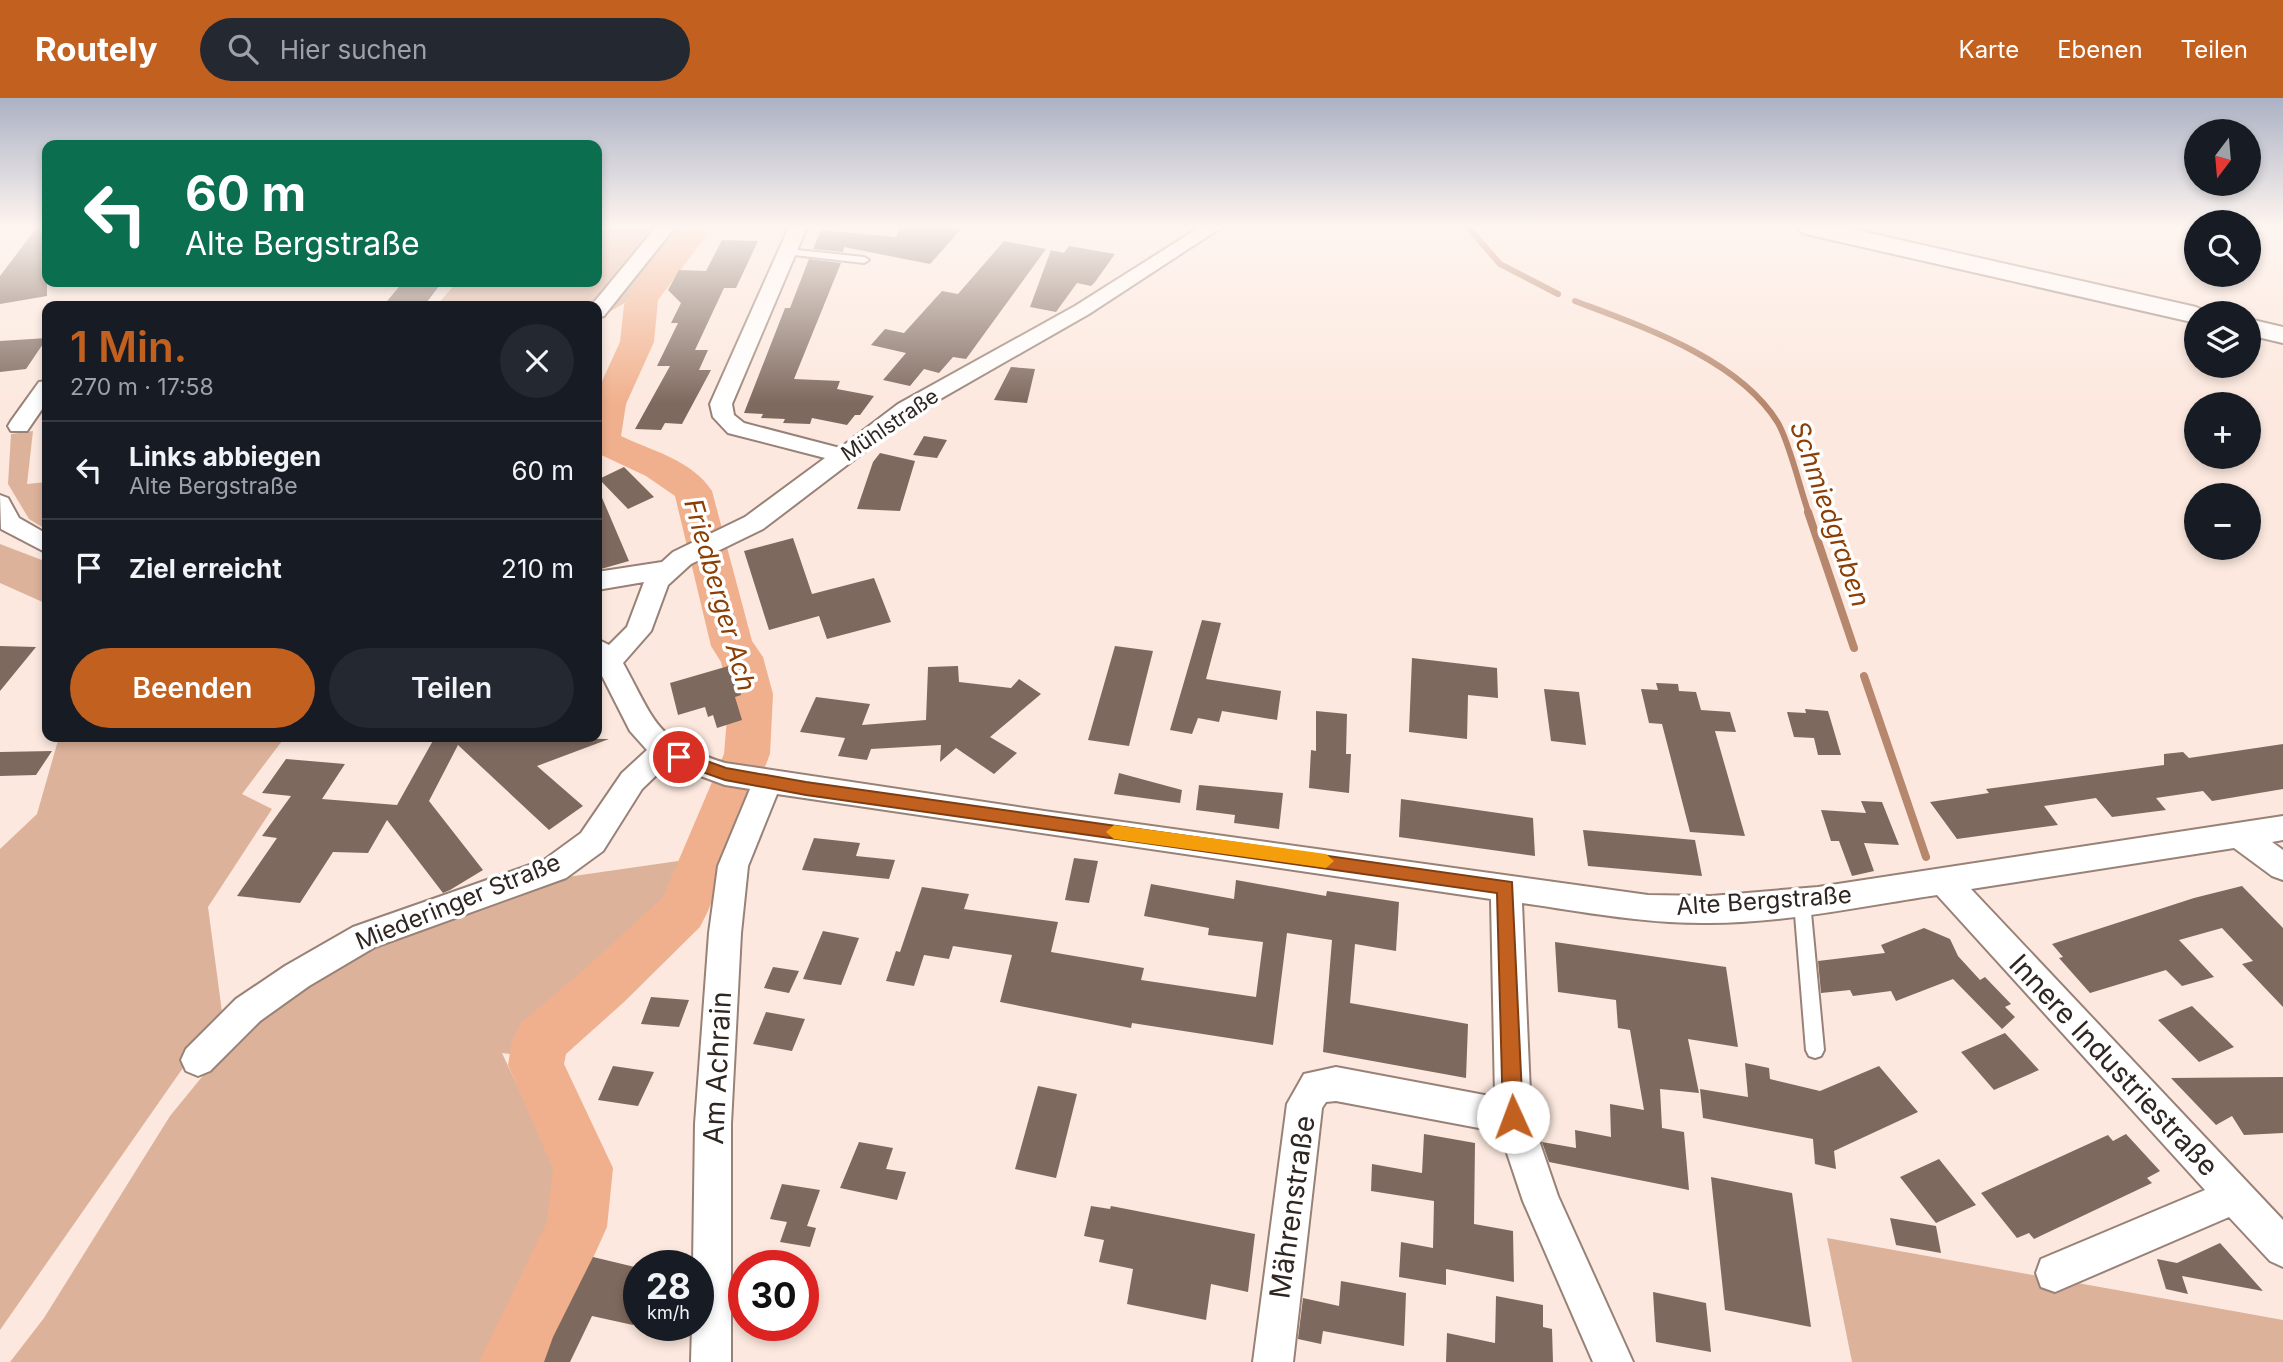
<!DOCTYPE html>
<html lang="de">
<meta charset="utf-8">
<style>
body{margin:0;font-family:Inter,sans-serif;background:#242831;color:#f1f3f6;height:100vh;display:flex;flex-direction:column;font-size:26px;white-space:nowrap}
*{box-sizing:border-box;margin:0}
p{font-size:23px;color:#9ea1a6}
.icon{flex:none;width:38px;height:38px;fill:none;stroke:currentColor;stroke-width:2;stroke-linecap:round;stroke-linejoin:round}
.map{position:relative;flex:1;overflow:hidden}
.details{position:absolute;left:42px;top:203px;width:560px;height:441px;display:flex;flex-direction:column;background:#171b24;border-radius:14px;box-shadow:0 4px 10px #0003}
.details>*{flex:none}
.top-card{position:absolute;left:42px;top:42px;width:560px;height:147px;border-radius:14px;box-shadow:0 4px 10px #0003;background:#0b6e4f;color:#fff;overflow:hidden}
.needle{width:46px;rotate:196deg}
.buttons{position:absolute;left:2184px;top:21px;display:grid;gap:14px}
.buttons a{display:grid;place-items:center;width:77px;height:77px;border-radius:50%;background:#171b24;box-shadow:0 4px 10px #0003;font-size:35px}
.speed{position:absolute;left:623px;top:1152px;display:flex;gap:14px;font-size:35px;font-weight:700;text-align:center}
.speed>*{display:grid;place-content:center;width:91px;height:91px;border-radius:50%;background:#171b24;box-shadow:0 4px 10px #0003;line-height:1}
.speed small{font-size:18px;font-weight:400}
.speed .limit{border:10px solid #d22;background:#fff;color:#111}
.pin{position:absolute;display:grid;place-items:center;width:60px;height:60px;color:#fff;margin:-30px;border:4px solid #fff;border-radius:50%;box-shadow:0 2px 7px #0007}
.me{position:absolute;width:77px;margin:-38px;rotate:358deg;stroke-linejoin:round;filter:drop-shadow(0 0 5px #0008)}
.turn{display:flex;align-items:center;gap:24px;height:147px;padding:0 28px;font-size:32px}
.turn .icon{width:91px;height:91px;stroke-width:2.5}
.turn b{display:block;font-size:49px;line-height:60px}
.round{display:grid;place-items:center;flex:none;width:74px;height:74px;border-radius:37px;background:#242831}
.headline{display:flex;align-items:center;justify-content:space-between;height:119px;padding:0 28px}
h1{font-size:42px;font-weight:600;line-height:52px;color:#c1601f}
.action{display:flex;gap:14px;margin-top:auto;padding:14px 28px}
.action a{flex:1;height:80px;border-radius:42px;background:#c1601f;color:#fff;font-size:28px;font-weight:600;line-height:80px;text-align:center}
.action a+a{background:#242831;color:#f1f3f6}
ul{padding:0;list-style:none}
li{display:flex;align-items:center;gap:21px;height:98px;padding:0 28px;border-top:2px solid #363941}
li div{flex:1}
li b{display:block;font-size:26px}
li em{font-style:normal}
header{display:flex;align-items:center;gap:42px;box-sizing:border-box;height:98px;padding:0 35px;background:#c1601f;color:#fff}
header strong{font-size:33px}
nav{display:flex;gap:38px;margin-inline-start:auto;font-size:24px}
.search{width:490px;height:63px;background:#242831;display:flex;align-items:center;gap:18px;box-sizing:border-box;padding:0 24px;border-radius:38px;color:#9ea1a6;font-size:26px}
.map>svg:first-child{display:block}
.green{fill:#ddb29b}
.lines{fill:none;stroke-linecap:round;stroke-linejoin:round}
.stream-far1{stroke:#b7876d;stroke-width:6}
.stream{stroke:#b7876d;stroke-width:8}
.river{fill:#f1b08d;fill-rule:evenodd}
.building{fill:#7e695e}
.service-casing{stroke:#988277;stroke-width:4}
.minor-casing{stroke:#988277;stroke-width:4}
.secondary-casing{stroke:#988277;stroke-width:4}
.service{fill:#fff;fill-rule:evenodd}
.minor{fill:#fff;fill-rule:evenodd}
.secondary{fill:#fff;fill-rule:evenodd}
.route{fill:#c1601f;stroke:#7d3e14;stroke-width:2}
.slow{fill:#f59e0b}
.labels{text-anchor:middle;stroke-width:7;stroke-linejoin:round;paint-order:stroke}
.far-street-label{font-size:21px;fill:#2f2621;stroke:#fff}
.street-label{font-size:24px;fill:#2f2621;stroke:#fff}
.water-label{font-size:26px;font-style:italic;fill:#8b3f05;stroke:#fff}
.near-street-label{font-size:28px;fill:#2f2621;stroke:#fff}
</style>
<header>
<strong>Routely</strong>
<div class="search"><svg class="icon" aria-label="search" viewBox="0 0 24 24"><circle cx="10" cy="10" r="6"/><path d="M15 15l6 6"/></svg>Hier suchen</div>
<nav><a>Karte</a><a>Ebenen</a><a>Teilen</a></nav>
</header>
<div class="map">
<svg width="2283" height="1264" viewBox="0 0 2283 1264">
<rect width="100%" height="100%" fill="#fce8de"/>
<path class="green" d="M 597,129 L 695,129 L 649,191 L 597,221 L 597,208 L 436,208 L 457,184 L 597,184 Z
M 33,333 L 27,386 L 47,384 L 47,432 L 29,421 L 8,386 L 11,336 Z
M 0,446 L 47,464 L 47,506 L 0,485 Z
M 59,639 L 285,639 L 242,696 L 272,711 L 208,809 L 222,914 L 0,1232 L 0,751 L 37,716 Z
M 720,757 L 690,819 L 625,884 L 568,933 L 557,962 L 502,955 L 516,985 L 572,1079 L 562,1146 L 504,1264 L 10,1264 L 44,1220 L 170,1018 L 250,920 L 371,849 L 553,781 Z
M 1827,1140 L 2283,1222 L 2283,1264 L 1852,1264 Z"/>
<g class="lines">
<path class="stream-far1" d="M 1468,129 L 1500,166 L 1558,196
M 1575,203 C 1641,228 1739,261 1778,325 C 1790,346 1800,391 1809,416"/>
<path class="stream" d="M 1808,414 L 1854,550
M 1864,578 L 1926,759"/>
<path class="river" d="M 682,129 L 713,129 L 658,202 L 654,244 L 626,306 L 621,338 C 652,353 692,362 712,393 L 752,543 L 763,559 L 773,596 L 770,656 L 708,813 L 700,829 L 624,904 L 566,956 L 564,966 L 613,1070 L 607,1129 L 546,1264 L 479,1264 L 547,1124 L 553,1071 L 508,967 L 512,943 L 521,925 L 586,870 L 663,799 L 724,656 L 729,596 L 721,564 L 711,548 L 675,398 L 646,378 L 597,355 L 597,294 L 620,244 L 624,207 L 641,178 Z"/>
</g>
<path class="building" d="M 37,129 L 47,129 L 47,198 L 0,206 L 0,178 Z
M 900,129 L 963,129 L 930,166 L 844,149 L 843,154 L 813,151 L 821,132 L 896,139 Z
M 722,142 L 758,143 L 736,190 L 724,190 L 695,252 L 708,252 L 699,272 L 711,272 L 682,326 L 665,325 L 661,332 L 635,331 L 670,268 L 657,268 L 678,225 L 671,225 L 681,205 L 668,192 L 679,172 L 706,173 Z
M 1004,143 L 1046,151 L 966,261 L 953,259 L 939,275 L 924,271 L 910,288 L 883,282 L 906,255 L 871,247 L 885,231 L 904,235 L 942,193 L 958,196 Z
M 1069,148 L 1115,156 L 1095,184 L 1091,188 L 1077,185 L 1056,214 L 1030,209 L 1051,152 L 1064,155 Z
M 809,161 L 841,165 L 794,281 L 840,283 L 837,291 L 874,298 L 860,317 L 855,317 L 847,327 L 812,320 L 810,326 L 783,325 L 785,321 L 761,320 L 763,316 L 744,315 L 785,210 L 790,210 Z
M 403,184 L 442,184 L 424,208 L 383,208 Z
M 47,240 L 26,271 L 0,274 L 0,243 Z
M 1011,269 L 1035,271 L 1027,305 L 994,302 Z
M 924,338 L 947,342 L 937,360 L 913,357 Z
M 880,355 L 915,363 L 900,413 L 857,411 L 873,364 Z
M 624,369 L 654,399 L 628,411 L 599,381 Z
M 597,388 L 629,463 L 601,471 L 597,461 Z
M 793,440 L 812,496 L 874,480 L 891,524 L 827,541 L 819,518 L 769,532 L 744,453 Z
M 1202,522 L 1221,525 L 1206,581 L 1281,593 L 1277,622 L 1222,613 L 1219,624 L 1198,620 L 1192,636 L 1170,632 Z
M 0,548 L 36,549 L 0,593 Z
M 1115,548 L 1153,553 L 1129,648 L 1088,642 Z
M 1412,560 L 1497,570 L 1498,600 L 1468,597 L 1467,641 L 1409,634 Z
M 732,567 L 741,597 L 735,599 L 742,622 L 717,630 L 713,617 L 708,619 L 705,609 L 678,617 L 670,585 Z
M 958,568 L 959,584 L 1011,590 L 1019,581 L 1041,596 L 990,639 L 1017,655 L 994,676 L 956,650 L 940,664 L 941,647 L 871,651 L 867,662 L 838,658 L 845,640 L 800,634 L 816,599 L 870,606 L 862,627 L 926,622 L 928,569 Z
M 1656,585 L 1678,586 L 1679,593 L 1696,594 L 1701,612 L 1730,614 L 1736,634 L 1715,633 L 1745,738 L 1690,734 L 1662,626 L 1649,625 L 1641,591 L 1658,592 Z
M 1544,591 L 1579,594 L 1586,647 L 1551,643 Z
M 1805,611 L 1828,613 L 1841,657 L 1818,657 L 1814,640 L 1794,639 L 1787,614 L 1806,615 Z
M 1316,613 L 1347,616 L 1346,656 L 1351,656 L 1349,695 L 1309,690 L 1311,652 L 1316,653 Z
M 435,639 L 609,641 L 537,668 L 583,708 L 549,732 L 458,647 L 429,703 L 483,772 L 450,792 L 443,795 L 387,722 L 368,755 L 333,754 L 300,805 L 237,798 L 277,740 L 262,738 L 291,698 L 262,695 L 286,661 L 345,666 L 322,701 L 397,707 Z
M 2283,646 L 2283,691 L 2212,703 L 2203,693 L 2156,700 L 2166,712 L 2112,719 L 2096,700 L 2044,708 L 2058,727 L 1957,741 L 1930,704 L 1989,695 L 1986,691 L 2164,667 L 2164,656 L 2183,654 L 2189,660 Z
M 52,653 L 36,677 L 0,678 L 0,654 Z
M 1119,675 L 1182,692 L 1180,705 L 1114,696 Z
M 1199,687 L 1283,695 L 1279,731 L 1234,725 L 1235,717 L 1196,712 Z
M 1401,701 L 1533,720 L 1535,758 L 1399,739 Z
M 1861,703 L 1882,704 L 1899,747 L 1864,745 L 1874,773 L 1852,778 L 1839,743 L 1831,743 L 1821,712 L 1866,715 Z
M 1583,732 L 1695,742 L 1702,778 L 1588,768 Z
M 814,740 L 860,745 L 856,758 L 895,762 L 889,781 L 802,772 Z
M 1074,760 L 1098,763 L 1089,805 L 1065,802 Z
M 1236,782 L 1326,798 L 1327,793 L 1399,804 L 1396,853 L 1355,846 L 1350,905 L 1468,926 L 1466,980 L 1323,954 L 1332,842 L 1287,835 L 1273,947 L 1132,925 L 1131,930 L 1000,904 L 1012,857 L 953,848 L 949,861 L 924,857 L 914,888 L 886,883 L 896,853 L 900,854 L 922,789 L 969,796 L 964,811 L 1058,824 L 1051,854 L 1144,870 L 1141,882 L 1256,899 L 1263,844 L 1208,837 L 1209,830 L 1144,818 L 1151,786 L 1234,801 Z
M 2242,788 L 2283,830 L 2283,909 L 2242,866 L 2253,863 L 2222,830 L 2179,842 L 2214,879 L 2182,888 L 2166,872 L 2090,895 L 2059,860 L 2063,859 L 2052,846 L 2194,800 Z
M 1924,830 L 1950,841 L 1958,858 L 1980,882 L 1985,879 L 2011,906 L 2005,909 L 2015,919 L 2002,931 L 1953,881 L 1896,903 L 1891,893 L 1853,898 L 1850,892 L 1821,895 L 1818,863 L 1885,855 L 1881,847 Z
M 823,833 L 859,840 L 841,887 L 803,881 Z
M 1555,844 L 1726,869 L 1738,949 L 1688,941 L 1699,995 L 1660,991 L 1662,1030 L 1684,1034 L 1689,1092 L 1549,1064 L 1542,1044 L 1576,1050 L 1575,1032 L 1611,1039 L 1610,1006 L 1644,1012 L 1630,932 L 1618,930 L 1616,902 L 1558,894 Z
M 773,869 L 799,873 L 789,895 L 764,890 Z
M 651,899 L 689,902 L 679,929 L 641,926 Z
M 2192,908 L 2234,949 L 2199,964 L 2158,922 Z
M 766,914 L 805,921 L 792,953 L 753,946 Z
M 2005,935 L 2039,972 L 1994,992 L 1961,954 Z
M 1745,965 L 1769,970 L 1770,981 L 1820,993 L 1879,968 L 1918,1014 L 1834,1053 L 1836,1071 L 1815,1066 L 1813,1041 L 1703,1020 L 1700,991 L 1748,999 Z
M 613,968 L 654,974 L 638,1008 L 598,1002 Z
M 2283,979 L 2283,1035 L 2244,1037 L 2232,1018 L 2216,1027 L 2171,980 Z
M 1038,988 L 1077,996 L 1056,1080 L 1015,1071 Z
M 1424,1036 L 1475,1045 L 1474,1126 L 1513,1133 L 1514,1184 L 1446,1171 L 1446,1187 L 1399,1179 L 1401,1144 L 1433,1150 L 1434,1103 L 1371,1093 L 1372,1066 L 1422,1075 Z
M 2126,1036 L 2160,1073 L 2147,1080 L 2152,1085 L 2034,1141 L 2029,1135 L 2017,1140 L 1981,1095 L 2108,1037 L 2113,1043 Z
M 859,1044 L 893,1050 L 886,1071 L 906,1074 L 897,1102 L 840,1090 Z
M 1939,1061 L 1976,1107 L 1936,1125 L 1900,1079 Z
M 1711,1079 L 1792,1095 L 1811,1229 L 1725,1212 Z
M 782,1086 L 820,1092 L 807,1128 L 816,1130 L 810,1149 L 780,1144 L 787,1124 L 770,1121 Z
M 1091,1108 L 1110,1111 L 1111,1108 L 1255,1136 L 1248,1194 L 1211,1186 L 1206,1222 L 1127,1206 L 1133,1171 L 1099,1164 L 1104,1142 L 1084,1138 Z
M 1890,1120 L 1936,1128 L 1941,1155 L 1896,1147 Z
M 2220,1145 L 2263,1193 L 2182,1178 L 2188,1196 L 2166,1191 L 2157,1161 L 2177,1165 Z
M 593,1159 L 639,1170 L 639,1213 L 633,1227 L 592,1218 L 570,1264 L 544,1264 L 553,1239 Z
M 1341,1183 L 1406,1195 L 1404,1248 L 1323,1233 L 1321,1246 L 1298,1241 L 1303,1200 L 1339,1208 Z
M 1653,1194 L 1706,1205 L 1711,1254 L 1656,1244 Z
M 1496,1198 L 1543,1207 L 1543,1229 L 1552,1231 L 1553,1264 L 1446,1264 L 1447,1235 L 1495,1245 Z"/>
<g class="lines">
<defs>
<path id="service" d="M 788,151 L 864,159 L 869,162 L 864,165 L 785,156 L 785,152 Z
M 1802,797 L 1808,799 L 1810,804 L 1824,952 L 1821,958 L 1815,960 L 1809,958 L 1806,952 L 1794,804 L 1796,799 Z"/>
<path id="minor" d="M 656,129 L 675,129 L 604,218 L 597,220 L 597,208 L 591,208 Z
M 789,129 L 807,129 L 732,306 L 734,317 L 744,325 L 840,350 L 898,306 L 1075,208 L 1200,129 L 1222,129 L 1089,216 L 914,316 L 763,431 L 691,466 L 668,487 L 651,533 L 623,565 C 655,623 655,643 725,665 L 1051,714 L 1648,797 L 1711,798 L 1818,789 L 2283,718 L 2283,742 L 2272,744 L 2283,752 L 2283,782 L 2272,778 L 2234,750 L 1971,791 L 2283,1122 L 2283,1169 L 2270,1163 L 2229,1119 L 2055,1194 L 2041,1189 L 2036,1175 L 2041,1161 L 2205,1092 L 1937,797 C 1862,808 1785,825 1709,825 C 1646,826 1584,814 1522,805 L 1531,1019 L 1558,1098 L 1633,1264 L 1593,1264 L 1523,1103 L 1500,1034 L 1336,1003 L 1326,1004 L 1322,1010 L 1293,1264 L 1253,1264 L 1287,1006 L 1304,976 L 1336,969 L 1495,999 L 1491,801 L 777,696 L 748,768 L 741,835 L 731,1026 L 731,1264 L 691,1264 L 692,1227 L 698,1227 L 698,1167 L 693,1167 L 695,1026 L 709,835 L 718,768 L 750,691 L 725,687 L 668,666 L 642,691 L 603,753 L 566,780 L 375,849 L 309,888 L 260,923 L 210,973 L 198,978 L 186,973 L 181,962 L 186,951 L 236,901 L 285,868 L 353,829 L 544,762 L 581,735 L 622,675 L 647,652 L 630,633 L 597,568 L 597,541 L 609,547 L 627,529 L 644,484 L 597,492 L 597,474 L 662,464 L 673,454 L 745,419 L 825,360 L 728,335 L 713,319 L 710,306 Z
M 47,283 L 47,304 L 27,333 L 11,333 L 8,328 L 11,323 L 39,284 Z
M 0,397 L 8,400 L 19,420 L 47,436 L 47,455 L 1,431 Z"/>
<path id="secondary" d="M 1797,129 L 1843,129 L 2196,209 L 2209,215 L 2196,215 L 2196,225 L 1810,137 L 1801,134 Z
M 2249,221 L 2283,229 L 2283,245 L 2249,237 Z"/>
</defs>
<use href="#service" class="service-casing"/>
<use href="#minor" class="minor-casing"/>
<use href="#secondary" class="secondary-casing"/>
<use href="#service" class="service"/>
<use href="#minor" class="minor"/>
<use href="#secondary" class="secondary"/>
</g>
<linearGradient id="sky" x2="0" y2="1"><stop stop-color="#abb2c4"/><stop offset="0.42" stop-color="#fef5f0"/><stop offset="1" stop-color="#fef5f0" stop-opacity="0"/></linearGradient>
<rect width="2283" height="306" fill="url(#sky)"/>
<path class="route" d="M 679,653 L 726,670 L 806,684 L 1512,784 L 1523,1019 L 1521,1026 L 1513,1029 L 1506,1026 L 1503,1019 L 1497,795 L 806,697 L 725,682 L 674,664 L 671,659 Z"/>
<path class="slow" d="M 1114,727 L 1326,756 L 1334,763 L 1326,770 L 1114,741 L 1106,734 Z"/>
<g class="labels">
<g class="far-street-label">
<text transform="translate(890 327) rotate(-34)" y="7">Mühlstraße</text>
</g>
<g class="street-label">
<text transform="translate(1764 803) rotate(-4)" y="8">Alte Bergstraße</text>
<text transform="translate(458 804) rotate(-22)" y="8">Miederinger Straße</text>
</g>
<g class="water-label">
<text transform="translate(1830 416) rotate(71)" y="9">Schmiedgraben</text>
<text transform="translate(720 497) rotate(74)" y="9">Friedberger Ach</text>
</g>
<g class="near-street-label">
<text transform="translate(2114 967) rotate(47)" y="10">Innere Industriestraße</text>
<text transform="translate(717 970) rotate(-87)" y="10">Am Achrain</text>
<text transform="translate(1292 1109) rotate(-82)" y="10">Mährenstraße</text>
</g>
</g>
</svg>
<div class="buttons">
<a><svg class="needle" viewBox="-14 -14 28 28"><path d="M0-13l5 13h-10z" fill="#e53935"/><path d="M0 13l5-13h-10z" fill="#9ea1a6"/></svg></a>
<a><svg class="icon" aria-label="search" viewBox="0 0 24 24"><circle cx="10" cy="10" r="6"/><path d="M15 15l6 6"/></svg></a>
<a><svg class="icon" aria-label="layers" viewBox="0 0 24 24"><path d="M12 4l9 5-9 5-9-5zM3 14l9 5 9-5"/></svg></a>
<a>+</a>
<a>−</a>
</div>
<div class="speed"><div>28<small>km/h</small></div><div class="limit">30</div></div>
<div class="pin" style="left:679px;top:659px;background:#d93025"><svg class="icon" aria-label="arrive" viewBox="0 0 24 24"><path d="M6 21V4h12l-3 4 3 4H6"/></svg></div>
<svg class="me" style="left:1513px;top:1019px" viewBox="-20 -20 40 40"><circle r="19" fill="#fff"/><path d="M0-13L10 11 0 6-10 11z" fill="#c1601f"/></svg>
<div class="top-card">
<div class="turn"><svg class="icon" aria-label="left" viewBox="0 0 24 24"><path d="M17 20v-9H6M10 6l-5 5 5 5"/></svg><div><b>60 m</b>Alte Bergstraße</div></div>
</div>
<section class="details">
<div class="headline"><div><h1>1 Min.</h1><p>270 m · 17:58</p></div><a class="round"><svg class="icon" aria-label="close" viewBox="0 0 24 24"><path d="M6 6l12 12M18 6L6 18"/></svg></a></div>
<ul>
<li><svg class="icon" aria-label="left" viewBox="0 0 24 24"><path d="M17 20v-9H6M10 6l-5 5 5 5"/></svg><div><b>Links abbiegen</b><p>Alte Bergstraße</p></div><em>60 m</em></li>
<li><svg class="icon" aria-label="arrive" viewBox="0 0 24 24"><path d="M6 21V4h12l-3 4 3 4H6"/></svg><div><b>Ziel erreicht</b></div><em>210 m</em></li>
</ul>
<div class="action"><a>Beenden</a><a>Teilen</a></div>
</section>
</div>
